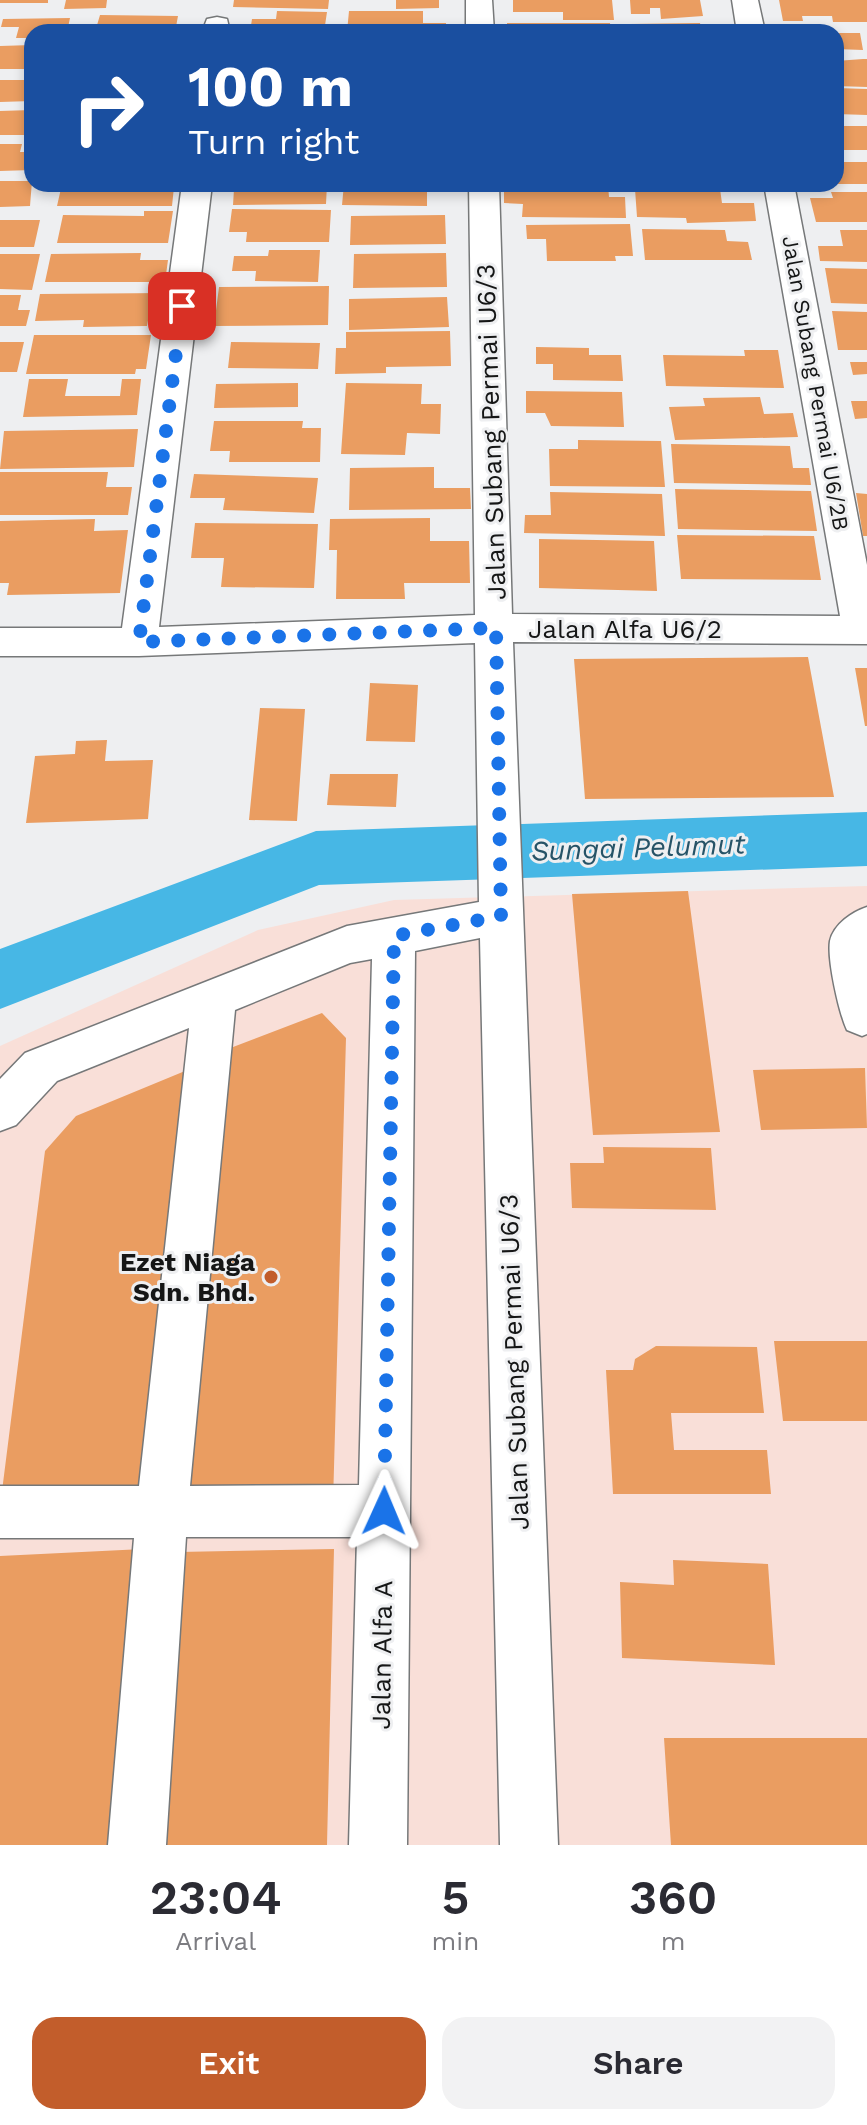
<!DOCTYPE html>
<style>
body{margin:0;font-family:"Work Sans",sans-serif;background:#f2f2f3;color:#2b2b33;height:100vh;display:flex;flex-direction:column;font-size:30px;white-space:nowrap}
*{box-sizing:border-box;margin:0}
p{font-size:26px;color:#7c7c81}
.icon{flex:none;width:44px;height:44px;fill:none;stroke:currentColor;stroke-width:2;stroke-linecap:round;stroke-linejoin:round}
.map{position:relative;height:1845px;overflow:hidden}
.side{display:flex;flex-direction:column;background:#fff;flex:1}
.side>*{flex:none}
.hud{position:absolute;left:24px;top:24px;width:820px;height:168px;border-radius:24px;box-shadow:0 4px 12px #0003;background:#1a4fa0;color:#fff;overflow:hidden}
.pin{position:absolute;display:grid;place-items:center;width:68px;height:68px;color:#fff;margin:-34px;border-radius:16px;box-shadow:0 4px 12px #0006}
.me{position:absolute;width:88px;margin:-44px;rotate:1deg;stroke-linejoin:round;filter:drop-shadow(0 0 6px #0008)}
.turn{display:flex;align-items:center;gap:28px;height:168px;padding:0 32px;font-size:36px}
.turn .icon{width:104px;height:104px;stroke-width:2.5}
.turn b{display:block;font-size:56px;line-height:68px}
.eta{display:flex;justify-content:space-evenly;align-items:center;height:136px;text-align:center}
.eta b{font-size:48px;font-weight:600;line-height:56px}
.primary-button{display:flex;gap:16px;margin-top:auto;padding:16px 32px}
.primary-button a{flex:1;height:92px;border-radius:24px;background:#c25d2b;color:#fff;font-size:32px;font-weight:600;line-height:92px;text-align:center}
.primary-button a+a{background:#f2f2f3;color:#2b2b33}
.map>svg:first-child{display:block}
.commercial{fill:#f9dfd8}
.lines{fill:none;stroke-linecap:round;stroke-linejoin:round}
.river{fill:#47b7e5;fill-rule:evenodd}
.building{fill:#ea9d61}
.minor-casing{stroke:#767879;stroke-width:3}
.minor{fill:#fff;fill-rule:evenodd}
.route{stroke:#1a73e8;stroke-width:14;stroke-dasharray:0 25.2}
.poi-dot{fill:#c25d2b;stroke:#eeeff1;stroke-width:3}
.labels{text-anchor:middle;stroke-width:6;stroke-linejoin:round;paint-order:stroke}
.far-street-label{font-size:22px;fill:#151616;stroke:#eeeff1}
.street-label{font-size:26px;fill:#151616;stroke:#eeeff1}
.poi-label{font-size:26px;font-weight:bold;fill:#151616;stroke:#eeeff1;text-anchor:end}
.water-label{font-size:28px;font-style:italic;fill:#265367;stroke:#eeeff1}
</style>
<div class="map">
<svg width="867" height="1845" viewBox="0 0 867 1845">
<rect width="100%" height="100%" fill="#eeeff1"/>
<path class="commercial" d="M 867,886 L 867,1845 L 0,1845 L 0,1046 L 258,930 L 394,900 Z"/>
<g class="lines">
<path class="river" d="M 867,812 L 867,866 L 319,885 L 0,1009 L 0,949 L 316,831 Z"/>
</g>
<path class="building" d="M 0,0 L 48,0 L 48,3 L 0,3 Z
M 66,0 L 107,0 L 106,8 L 64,9 Z
M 234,0 L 329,0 L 328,9 L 233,7 Z
M 396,0 L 439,0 L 439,8 L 396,9 Z
M 513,0 L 612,0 L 614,20 L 563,20 L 563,12 L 513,12 Z
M 630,0 L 700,0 L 703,16 L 661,19 L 660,8 L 650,8 L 650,14 L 631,14 Z
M 779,0 L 867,0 L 867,22 L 833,22 L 832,16 L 802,16 L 803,21 L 783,21 Z
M 277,11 L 327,12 L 324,32 L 250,32 L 252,19 L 276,19 Z
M 349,11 L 423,11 L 423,23 L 446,23 L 446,32 L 347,32 Z
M 100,15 L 178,16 L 175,32 L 95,32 Z
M 70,18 L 67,32 L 32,32 L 32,38 L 16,38 L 19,27 L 1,27 L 3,19 Z
M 507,23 L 610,23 L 611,32 L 507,32 Z
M 700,23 L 702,32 L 630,32 L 629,24 Z
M 836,33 L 860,33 L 863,50 L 836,49 Z
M 32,45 L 32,69 L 0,69 L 0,46 Z
M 863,59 L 867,59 L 867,87 L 836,86 L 836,61 Z
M 0,80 L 32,80 L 32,101 L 0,102 Z
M 836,88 L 867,89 L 867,115 L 836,114 Z
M 32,110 L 32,135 L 0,135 L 0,111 Z
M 836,126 L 867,126 L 867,150 L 836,150 Z
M 0,144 L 22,144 L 20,152 L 32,152 L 32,170 L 0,171 Z
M 836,162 L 867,162 L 867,184 L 836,184 Z
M 0,181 L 32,181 L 30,206 L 0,207 Z
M 62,184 L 154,184 L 174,187 L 172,206 L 57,206 Z
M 261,184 L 327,184 L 326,204 L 233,205 L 234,189 L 260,189 Z
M 344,184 L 427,184 L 427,206 L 342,205 Z
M 531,184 L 608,185 L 609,197 L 625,197 L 626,218 L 522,217 L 523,204 L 504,203 L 504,189 L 532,190 Z
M 635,189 L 720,189 L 722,203 L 754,203 L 756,221 L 687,223 L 686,218 L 637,217 Z
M 831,192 L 867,192 L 867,222 L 816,222 L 810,198 L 833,198 Z
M 232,209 L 331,210 L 329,242 L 246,242 L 247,232 L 229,232 Z
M 144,211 L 173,211 L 168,243 L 57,243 L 63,215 L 144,216 Z
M 445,215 L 446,244 L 350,245 L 351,216 Z
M 0,220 L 40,220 L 34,247 L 0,247 Z
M 630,224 L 633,256 L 615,256 L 616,261 L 547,261 L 546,239 L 527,239 L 526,225 Z
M 642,229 L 725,230 L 727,241 L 748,242 L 752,260 L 645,260 Z
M 840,230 L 867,230 L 867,262 L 820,261 L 818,246 L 843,246 Z
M 269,250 L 320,250 L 318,282 L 255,281 L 256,271 L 232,271 L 234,256 L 268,256 Z
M 141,253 L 140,260 L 168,260 L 165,282 L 45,282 L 51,254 Z
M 446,253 L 447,287 L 353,288 L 354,254 Z
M 0,254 L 40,254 L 32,290 L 0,289 Z
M 825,268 L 867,269 L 867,304 L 831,303 Z
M 329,286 L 328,325 L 214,326 L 219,287 Z
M 165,293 L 162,315 L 149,315 L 147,326 L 83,327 L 84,320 L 35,321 L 40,294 Z
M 0,295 L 21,295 L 18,310 L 30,310 L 26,326 L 0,326 Z
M 447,297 L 449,327 L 349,330 L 349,299 Z
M 832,311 L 867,312 L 867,350 L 838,350 Z
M 450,331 L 451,366 L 386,367 L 386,373 L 335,374 L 336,348 L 346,348 L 346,332 Z
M 34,335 L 151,335 L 146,369 L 136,369 L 135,374 L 26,374 Z
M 0,342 L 24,342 L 17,372 L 0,372 Z
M 231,342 L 320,343 L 318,369 L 228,368 Z
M 536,347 L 589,348 L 589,355 L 621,355 L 623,381 L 553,380 L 553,364 L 536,364 Z
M 744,350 L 778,350 L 784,388 L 666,386 L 663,355 L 745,356 Z
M 850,362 L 867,362 L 867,374 L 853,375 Z
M 29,379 L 68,379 L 65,396 L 120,396 L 122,379 L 141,379 L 137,415 L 23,417 Z
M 298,383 L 298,407 L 214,408 L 216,384 Z
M 346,383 L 422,384 L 421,404 L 441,404 L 440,434 L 407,433 L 405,455 L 341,454 Z
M 526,391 L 622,392 L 624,427 L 551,426 L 545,413 L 526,413 Z
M 760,397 L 764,414 L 793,413 L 798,437 L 675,440 L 669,407 L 705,406 L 703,398 Z
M 851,401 L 867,401 L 867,418 L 855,419 Z
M 214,421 L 303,421 L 302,428 L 321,428 L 320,462 L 229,462 L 230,451 L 210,451 Z
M 138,429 L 134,467 L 0,469 L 4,431 Z
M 578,440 L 661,441 L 665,487 L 550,486 L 549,449 L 578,449 Z
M 671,444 L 790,446 L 793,468 L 809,468 L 811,485 L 674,483 Z
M 434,467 L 434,488 L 470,488 L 471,509 L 349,510 L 350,468 Z
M 0,472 L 108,472 L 106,487 L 132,487 L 128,515 L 0,515 Z
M 194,474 L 318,478 L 314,513 L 223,510 L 225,498 L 190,498 Z
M 675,489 L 811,491 L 817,531 L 678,529 Z
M 550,492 L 662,494 L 665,536 L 524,533 L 525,515 L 551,515 Z
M 856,493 L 867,494 L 867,536 L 863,536 Z
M 430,518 L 430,541 L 469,541 L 470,583 L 404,583 L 405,599 L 336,599 L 337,550 L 329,550 L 330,519 Z
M 95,519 L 94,531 L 128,530 L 120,593 L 7,595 L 9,583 L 0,583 L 0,521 Z
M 195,523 L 318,524 L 314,588 L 221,587 L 224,558 L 191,558 Z
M 677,535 L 814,536 L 821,580 L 681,579 Z
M 539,539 L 654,541 L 657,591 L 539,588 Z
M 808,657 L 834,797 L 585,799 L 574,659 Z
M 855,668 L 867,668 L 867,726 L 865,726 Z
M 370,683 L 418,685 L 415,742 L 366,741 Z
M 260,708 L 305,709 L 297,821 L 249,820 Z
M 107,740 L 105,761 L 153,760 L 148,819 L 26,823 L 35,756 L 75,754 L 76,741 Z
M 330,774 L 398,774 L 396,807 L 327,805 Z
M 688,891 L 720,1132 L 593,1135 L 572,894 Z
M 322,1013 L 346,1038 L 333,1503 L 183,1501 L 220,1052 Z
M 865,1068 L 867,1128 L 761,1130 L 753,1070 Z
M 185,1071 L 140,1497 L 0,1507 L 45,1151 L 76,1116 Z
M 603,1147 L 711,1148 L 716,1210 L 572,1208 L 570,1163 L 604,1163 Z
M 774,1341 L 867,1341 L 867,1421 L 783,1421 Z
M 656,1346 L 757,1347 L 764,1413 L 671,1413 L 674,1450 L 767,1450 L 771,1494 L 613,1494 L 606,1370 L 633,1370 L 635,1359 Z
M 143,1549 L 117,1845 L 0,1845 L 0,1556 Z
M 334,1549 L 327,1845 L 158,1845 L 178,1552 Z
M 673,1560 L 768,1564 L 775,1665 L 622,1658 L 620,1582 L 674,1585 Z
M 664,1738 L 867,1738 L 867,1845 L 671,1845 Z"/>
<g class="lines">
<defs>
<path id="minor" d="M 466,0 L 492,0 L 494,32 L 466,32 Z
M 732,0 L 758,0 L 765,32 L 737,32 Z
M 217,17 L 227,19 L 230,32 L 202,32 L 207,19 Z
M 182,184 L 212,184 L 159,627 L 475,615 L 469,184 L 499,184 L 512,614 L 840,616 L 764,184 L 794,184 L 867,565 L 867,644 L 513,642 L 558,1845 L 500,1845 L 480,938 L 415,951 L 407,1845 L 349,1845 L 357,1537 L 186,1537 L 166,1845 L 108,1845 L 134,1538 L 0,1538 L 0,1486 L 139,1486 L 189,1028 L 57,1081 L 16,1125 L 0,1131 L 0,1079 L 25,1053 L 347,926 L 479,902 L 475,643 L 139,656 L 0,656 L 0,628 L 122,628 ZM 372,959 L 359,1485 L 190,1486 L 235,1010 L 350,963 Z
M 867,907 L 867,1034 L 862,1036 L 847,1030 C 839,1013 827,959 830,941 C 834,924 852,912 867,907 Z"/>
</defs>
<use href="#minor" class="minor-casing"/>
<use href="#minor" class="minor"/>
</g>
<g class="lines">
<path class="route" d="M 182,306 L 139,642 L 496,628 L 501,916 L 394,936 L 384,1511"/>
</g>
<circle class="poi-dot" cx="271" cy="1277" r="8"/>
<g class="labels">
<g class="far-street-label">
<text transform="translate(816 383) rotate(80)" y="8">Jalan Subang Permai U6/2B</text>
</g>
<g class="street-label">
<text transform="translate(491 432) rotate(-92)" y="9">Jalan Subang Permai U6/3</text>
<text x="625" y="638">Jalan Alfa U6/2</text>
<text transform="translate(514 1362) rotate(-92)" y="9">Jalan Subang Permai U6/3</text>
<text transform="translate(382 1655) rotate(-89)" y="9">Jalan Alfa A</text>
</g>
<g class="poi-label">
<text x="255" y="1271">Ezet Niaga<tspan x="255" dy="30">Sdn. Bhd.</tspan></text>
</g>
<g class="water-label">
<text transform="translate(638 847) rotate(-2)" y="10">Sungai Pelumut</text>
</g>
</g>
</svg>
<div class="pin" style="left:182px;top:306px;background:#d93025"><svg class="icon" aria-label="arrive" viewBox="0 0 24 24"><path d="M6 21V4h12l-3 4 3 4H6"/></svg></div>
<svg class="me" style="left:384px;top:1511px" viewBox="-20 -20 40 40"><path d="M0-17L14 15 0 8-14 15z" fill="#1a73e8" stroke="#fff" stroke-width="4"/></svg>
<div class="hud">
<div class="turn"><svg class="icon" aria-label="right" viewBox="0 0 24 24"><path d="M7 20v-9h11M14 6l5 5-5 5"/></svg><div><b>100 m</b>Turn right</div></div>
</div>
</div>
<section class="side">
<div class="eta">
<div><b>23:04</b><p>Arrival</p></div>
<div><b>5</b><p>min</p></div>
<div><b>360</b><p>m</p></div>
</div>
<div class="primary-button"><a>Exit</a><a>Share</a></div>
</section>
